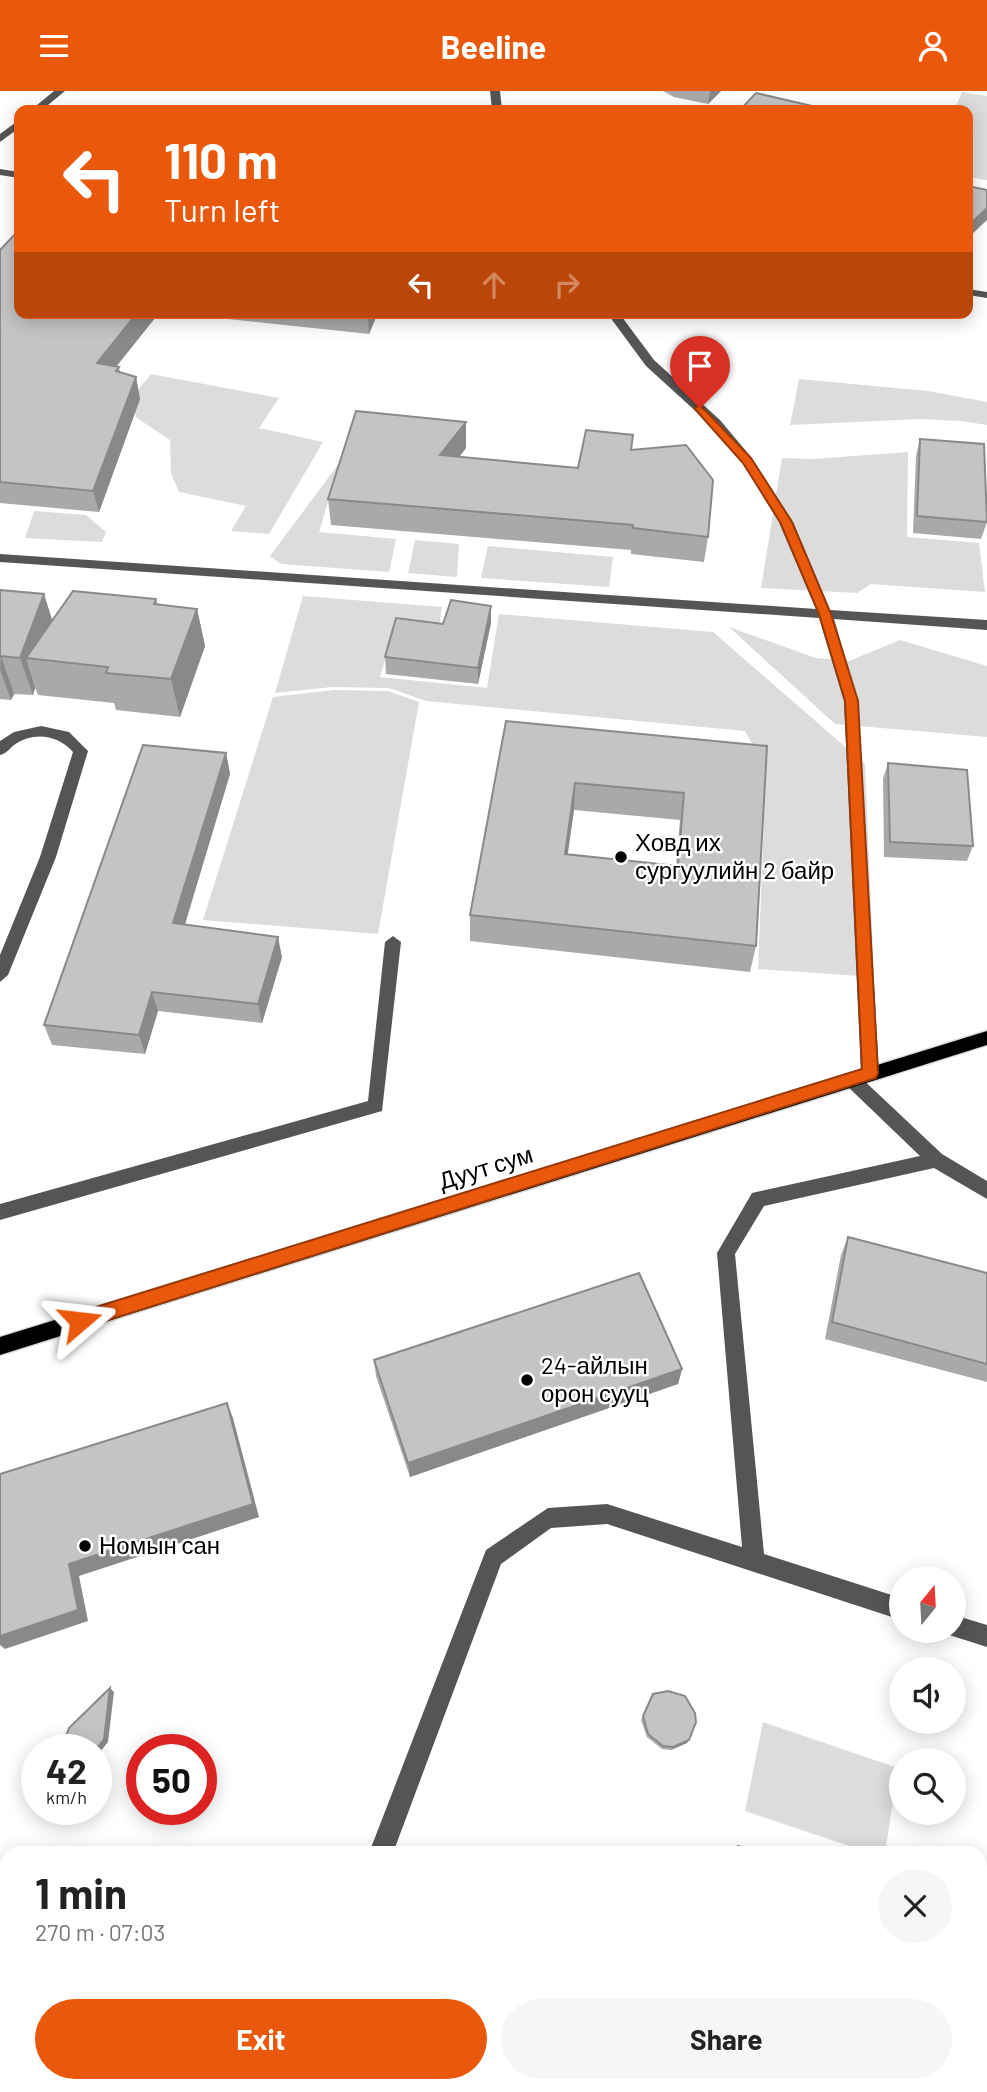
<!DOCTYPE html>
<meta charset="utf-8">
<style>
body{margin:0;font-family:Barlow,sans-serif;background:#f6f6f6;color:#222;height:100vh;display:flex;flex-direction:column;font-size:26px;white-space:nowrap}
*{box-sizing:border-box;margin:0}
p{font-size:23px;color:#767676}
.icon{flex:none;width:38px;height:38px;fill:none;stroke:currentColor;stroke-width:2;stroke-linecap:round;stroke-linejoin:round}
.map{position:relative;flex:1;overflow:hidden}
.panel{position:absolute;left:0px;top:1755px;width:987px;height:247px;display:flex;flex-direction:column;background:#fff;border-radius:21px 21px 0 0;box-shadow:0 4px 18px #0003}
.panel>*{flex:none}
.top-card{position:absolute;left:14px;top:14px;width:959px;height:214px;border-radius:14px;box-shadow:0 4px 18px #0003;background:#ea580c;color:#fff;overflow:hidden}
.needle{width:46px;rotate:18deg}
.tools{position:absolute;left:889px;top:1475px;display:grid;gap:14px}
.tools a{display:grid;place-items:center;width:77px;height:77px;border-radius:50%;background:#fff;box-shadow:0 4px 18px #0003;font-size:35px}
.speed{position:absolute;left:21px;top:1643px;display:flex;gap:14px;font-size:35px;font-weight:700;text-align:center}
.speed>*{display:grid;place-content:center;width:91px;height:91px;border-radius:50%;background:#fff;box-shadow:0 4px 18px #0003;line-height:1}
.speed small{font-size:18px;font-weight:400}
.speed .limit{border:10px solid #d22;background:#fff;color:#111}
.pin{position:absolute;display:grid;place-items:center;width:60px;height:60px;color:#fff;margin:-72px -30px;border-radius:50% 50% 50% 0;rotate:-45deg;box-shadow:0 0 7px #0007}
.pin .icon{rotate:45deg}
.me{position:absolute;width:77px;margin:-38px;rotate:73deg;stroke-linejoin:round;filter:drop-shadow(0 0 5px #0008)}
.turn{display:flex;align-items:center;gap:24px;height:147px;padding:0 35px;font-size:32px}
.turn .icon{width:91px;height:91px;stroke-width:2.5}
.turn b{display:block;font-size:49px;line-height:60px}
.lanes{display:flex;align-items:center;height:66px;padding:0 35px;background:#0003;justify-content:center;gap:35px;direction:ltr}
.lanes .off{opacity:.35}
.round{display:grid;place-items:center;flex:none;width:74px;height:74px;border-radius:37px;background:#f6f6f6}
.summary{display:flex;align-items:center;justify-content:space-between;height:119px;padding:0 35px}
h1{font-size:42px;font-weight:700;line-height:52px}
.button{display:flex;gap:14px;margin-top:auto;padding:14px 35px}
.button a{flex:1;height:80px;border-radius:42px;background:#ea580c;color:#fff;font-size:28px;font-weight:700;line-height:80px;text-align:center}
.button a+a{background:#f6f6f6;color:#222}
header{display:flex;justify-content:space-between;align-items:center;height:91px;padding:0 35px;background:#ea580c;color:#fff;font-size:32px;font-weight:700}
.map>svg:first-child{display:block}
.green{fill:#dcdcdc}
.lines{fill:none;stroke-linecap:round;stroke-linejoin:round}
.major-casing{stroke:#dbdbdb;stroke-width:3}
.minor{fill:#555;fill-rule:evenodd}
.major{fill:#000;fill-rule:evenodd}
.wall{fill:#a9a9a9;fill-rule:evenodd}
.shaded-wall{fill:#898989}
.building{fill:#c4c4c4;stroke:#898989;stroke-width:2;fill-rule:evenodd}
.route{fill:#ea580c;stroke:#983908;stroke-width:2}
.poi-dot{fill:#000;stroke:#fff;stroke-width:2.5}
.labels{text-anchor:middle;stroke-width:5;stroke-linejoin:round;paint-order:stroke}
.poi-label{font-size:24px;fill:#000;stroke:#fff;text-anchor:start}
.street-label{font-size:24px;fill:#000;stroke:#fff}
</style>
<header><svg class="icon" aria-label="menu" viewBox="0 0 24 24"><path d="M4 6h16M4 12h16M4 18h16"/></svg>Beeline<svg class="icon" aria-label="person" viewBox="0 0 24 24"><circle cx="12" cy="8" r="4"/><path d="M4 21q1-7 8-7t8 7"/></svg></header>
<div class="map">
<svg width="987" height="2001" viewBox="0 0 987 2001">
<rect width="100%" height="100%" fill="#fff"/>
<path class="green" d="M 962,1 L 987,5 L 987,89 L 968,86 L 968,19 L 954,19 Z
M 151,283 L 279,307 L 259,337 L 323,351 L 269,443 L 231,440 L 246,415 L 179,401 L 171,382 L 170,349 L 137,327 L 128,311 Z
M 799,288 L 928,300 L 987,311 L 987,334 L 961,330 L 920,328 L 790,334 Z
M 908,361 L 907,446 L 979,452 L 985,501 L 871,493 L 857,502 L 761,497 L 782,367 L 813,368 Z
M 340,371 L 319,441 L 396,448 L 389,481 L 281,473 L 270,465 Z
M 34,420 L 86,424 L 106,441 L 102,451 L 25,447 Z
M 415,449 L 459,453 L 457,486 L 408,482 Z
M 488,455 L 613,466 L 609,496 L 481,487 Z
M 303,505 L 442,516 L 438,543 L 394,538 L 380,586 L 487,597 L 499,523 L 713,541 L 865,673 L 874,886 L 758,878 L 766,678 L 745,640 L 426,610 L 389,597 L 332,596 L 275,602 Z
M 729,536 L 816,567 L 849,570 L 900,549 L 987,575 L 987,646 L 835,633 Z
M 334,599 L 388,600 L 419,611 L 378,843 L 203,829 L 273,606 Z
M 763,1631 L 898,1677 L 885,1762 L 870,1762 L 745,1720 Z
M 0,1945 L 7,1948 L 7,1995 L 131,1995 L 147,2001 L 0,2001 Z"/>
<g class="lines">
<defs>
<path id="major" d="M 987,940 L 987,954 L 0,1264 L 0,1246 Z"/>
</defs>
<use href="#major" class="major-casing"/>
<path class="minor" d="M 54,0 L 65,0 L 42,19 L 31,19 Z
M 490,0 L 500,0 L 502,19 L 492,19 Z
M 19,29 L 19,37 L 0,51 L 0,43 Z
M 0,78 L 19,81 L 19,87 L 0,84 Z
M 968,198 L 987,201 L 987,207 L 968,204 Z
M 607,222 L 619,222 L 654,269 L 720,329 L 751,366 L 793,431 L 830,519 L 987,529 L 987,539 L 834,528 L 858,610 L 879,982 L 876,987 L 864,987 L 861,982 L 844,610 L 819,527 L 0,471 L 0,463 L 816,518 L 779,431 L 742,371 L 712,335 L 646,275 Z
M 41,635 L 69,641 L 88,660 L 56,766 L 8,884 L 0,891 L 0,864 L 40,766 L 73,661 C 58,644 34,640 14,654 C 9,658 7,662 0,664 L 0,650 L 14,641 Z
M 393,845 L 401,851 L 382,1020 L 0,1129 L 0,1113 L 368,1010 L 385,851 Z
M 851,981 L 857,983 L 942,1063 L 987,1090 L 987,1108 L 934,1077 L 764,1115 L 735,1163 L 764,1463 L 901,1507 L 901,1529 L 607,1433 L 551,1437 L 501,1473 L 393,1762 L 369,1762 L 486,1459 L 548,1417 L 607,1413 L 742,1456 L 717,1162 L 752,1102 L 920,1065 L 845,993 L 842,988 L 845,983 Z
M 954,1524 L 987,1534 L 987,1556 L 946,1543 L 945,1540 L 954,1540 Z
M 281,1995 L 307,1995 L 305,2001 L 279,2001 Z"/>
<use href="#major" class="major"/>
</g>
<path class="wall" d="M 663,0 L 721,0 L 708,13 L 674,6 Z
M 0,159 L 19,222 L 159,222 L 116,276 L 119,276 L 120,281 L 136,286 L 140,308 L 99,421 L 0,412 Z
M 171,222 L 376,222 L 376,226 L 369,243 Z
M 466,331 L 466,357 L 459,366 L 578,377 L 633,344 L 631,359 L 708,446 L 704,471 L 631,463 L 631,459 L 331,434 L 328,408 Z
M 920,348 L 987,427 L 987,440 L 987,431 L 981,448 L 913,442 L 916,365 Z
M 0,499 L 52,530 L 156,508 L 158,514 L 197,518 L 205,555 L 180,626 L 116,619 L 114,612 L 38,604 L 35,597 L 33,604 L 14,603 L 11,609 L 0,608 Z
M 491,515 L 491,532 L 478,593 L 386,583 L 385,566 L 443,533 Z
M 506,630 L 767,655 L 756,855 L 750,881 L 470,850 L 470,824 ZM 574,719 L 680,729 L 676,775 L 567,763 Z
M 226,662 L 230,683 L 185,834 L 282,866 L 262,932 L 158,920 L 145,963 L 52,954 L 44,934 Z
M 888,672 L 973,755 L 967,770 L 884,766 L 883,688 Z
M 848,1146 L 987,1182 L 987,1291 L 825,1248 L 841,1164 Z
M 374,1269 L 682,1278 L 678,1293 L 410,1386 L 376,1285 Z
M 653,1603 L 689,1649 L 687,1652 L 671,1659 L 662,1658 L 647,1646 L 641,1629 Z
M 738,1755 L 760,1762 L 730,1762 Z
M 685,1995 L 980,1995 L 987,2001 L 684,2001 Z"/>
<path class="shaded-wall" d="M 710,0 L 721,0 L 708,13 Z
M 987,117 L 987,129 L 968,147 L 968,135 Z
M 137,222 L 159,222 L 102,293 L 97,272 Z
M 368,222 L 376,222 L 376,226 L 369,243 Z
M 136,286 L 140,308 L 99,421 L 93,400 Z
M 466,331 L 466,357 L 441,390 L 440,364 Z
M 44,503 L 56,541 L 26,567 L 35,597 L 33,604 L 20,567 Z
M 491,515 L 491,532 L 478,593 L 478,577 Z
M 197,518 L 205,555 L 180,626 L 171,588 Z
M 1,565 L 14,603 L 11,609 L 0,578 Z
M 226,662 L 230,683 L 179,852 L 173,832 Z
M 575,692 L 574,719 L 564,790 L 565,763 Z
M 278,846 L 282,866 L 262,932 L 258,913 Z
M 152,901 L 158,920 L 145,963 L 139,944 Z
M 682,1278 L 678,1293 L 410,1386 L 408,1372 Z
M 227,1312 L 233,1327 L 259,1426 L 79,1485 L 88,1530 L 5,1558 L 0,1554 L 0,1545 L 69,1473 Z
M 110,1597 L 114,1601 L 108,1651 L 96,1666 L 96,1659 Z
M 689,1649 L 687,1652 L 671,1659 L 673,1656 Z
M 48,1718 L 54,1718 L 47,1727 L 43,1725 Z"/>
<path class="building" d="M 756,2 L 825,18 L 824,19 L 740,19 Z
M 968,95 L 987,99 L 987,117 L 968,135 Z
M 19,139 L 19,222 L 137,222 L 97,272 L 119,276 L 116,280 L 136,286 L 93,400 L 0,391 L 0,159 Z
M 356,320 L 466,331 L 440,364 L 578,377 L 586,339 L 633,344 L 631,359 L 686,354 L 713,389 L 708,446 L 633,437 L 633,434 L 328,408 Z
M 920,348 L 984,353 L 987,431 L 917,425 Z
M 0,499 L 44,503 L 20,567 L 1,565 L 0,567 Z
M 73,500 L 156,508 L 154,513 L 197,518 L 171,588 L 106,582 L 108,576 L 26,567 Z
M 451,509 L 491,515 L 478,577 L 385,566 L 396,527 L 443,533 Z
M 506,630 L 767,655 L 756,855 L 470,824 ZM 575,692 L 684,702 L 678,775 L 565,763 Z
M 143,654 L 226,662 L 173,832 L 278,846 L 258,913 L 152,901 L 139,944 L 44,934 Z
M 888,672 L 967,679 L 973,755 L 890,751 Z
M 848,1146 L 987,1182 L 987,1273 L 832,1231 Z
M 639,1182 L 682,1278 L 408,1372 L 374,1269 Z
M 227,1312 L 253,1413 L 69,1473 L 78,1519 L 0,1545 L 0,1383 Z
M 110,1597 L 104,1648 L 96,1659 L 61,1659 L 69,1637 Z
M 668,1600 L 685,1605 L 695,1622 L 696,1631 L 689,1649 L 673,1656 L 663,1655 L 648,1643 L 643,1625 L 653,1603 Z
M 41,1718 L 48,1718 L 43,1725 L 40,1723 Z
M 738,1755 L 760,1762 L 737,1762 Z
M 980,1835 L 987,1837 L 987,2001 L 691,2001 L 692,1995 L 980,1995 Z"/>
<path class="route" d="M 700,314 L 751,367 L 792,431 L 831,523 L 858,610 L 878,982 L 876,987 L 80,1238 L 74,1235 L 71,1230 L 74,1224 L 80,1221 L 862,978 L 845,610 L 819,523 L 780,431 L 743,372 L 694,317 Z"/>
<g class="poi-dot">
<circle cx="621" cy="766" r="7"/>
<circle cx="527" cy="1289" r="7"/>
<circle cx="85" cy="1455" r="7"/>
</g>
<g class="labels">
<g class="poi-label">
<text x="635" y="760">Ховд их<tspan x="635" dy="28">сургуулийн 2 байр</tspan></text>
<text x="541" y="1283">24-айлын<tspan x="541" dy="28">орон сууц</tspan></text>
<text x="99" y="1463">Номын сан</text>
</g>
<g class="street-label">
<text transform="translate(486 1077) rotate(-17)" y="8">Дуут сум</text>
</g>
</g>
</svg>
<div class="tools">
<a><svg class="needle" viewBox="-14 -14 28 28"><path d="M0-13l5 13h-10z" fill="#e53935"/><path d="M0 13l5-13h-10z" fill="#767676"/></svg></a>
<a><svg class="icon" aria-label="sound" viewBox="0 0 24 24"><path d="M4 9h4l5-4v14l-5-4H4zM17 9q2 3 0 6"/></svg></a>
<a><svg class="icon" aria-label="search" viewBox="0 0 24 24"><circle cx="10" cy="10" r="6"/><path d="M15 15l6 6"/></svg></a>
</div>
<div class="speed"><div>42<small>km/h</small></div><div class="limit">50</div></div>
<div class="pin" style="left:700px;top:317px;background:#d93025"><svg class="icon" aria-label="arrive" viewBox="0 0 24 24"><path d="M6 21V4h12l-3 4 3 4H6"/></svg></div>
<svg class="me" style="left:80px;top:1230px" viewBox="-20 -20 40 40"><path d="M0-17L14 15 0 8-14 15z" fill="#ea580c" stroke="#fff" stroke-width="4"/></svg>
<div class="top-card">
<div class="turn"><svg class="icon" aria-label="left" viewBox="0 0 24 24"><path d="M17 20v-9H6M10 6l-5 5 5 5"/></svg><div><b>110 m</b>Turn left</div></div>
<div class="lanes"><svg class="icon" aria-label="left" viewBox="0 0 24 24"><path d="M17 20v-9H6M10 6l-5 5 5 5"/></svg><svg class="icon off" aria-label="ahead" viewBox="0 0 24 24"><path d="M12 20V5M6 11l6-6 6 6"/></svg><svg class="icon off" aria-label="right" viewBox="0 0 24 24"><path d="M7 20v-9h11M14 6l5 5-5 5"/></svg></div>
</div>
<section class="panel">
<div class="summary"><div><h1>1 min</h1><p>270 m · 07:03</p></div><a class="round"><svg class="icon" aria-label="close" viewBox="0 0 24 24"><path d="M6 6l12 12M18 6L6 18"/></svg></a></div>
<div class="button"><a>Exit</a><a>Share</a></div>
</section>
</div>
